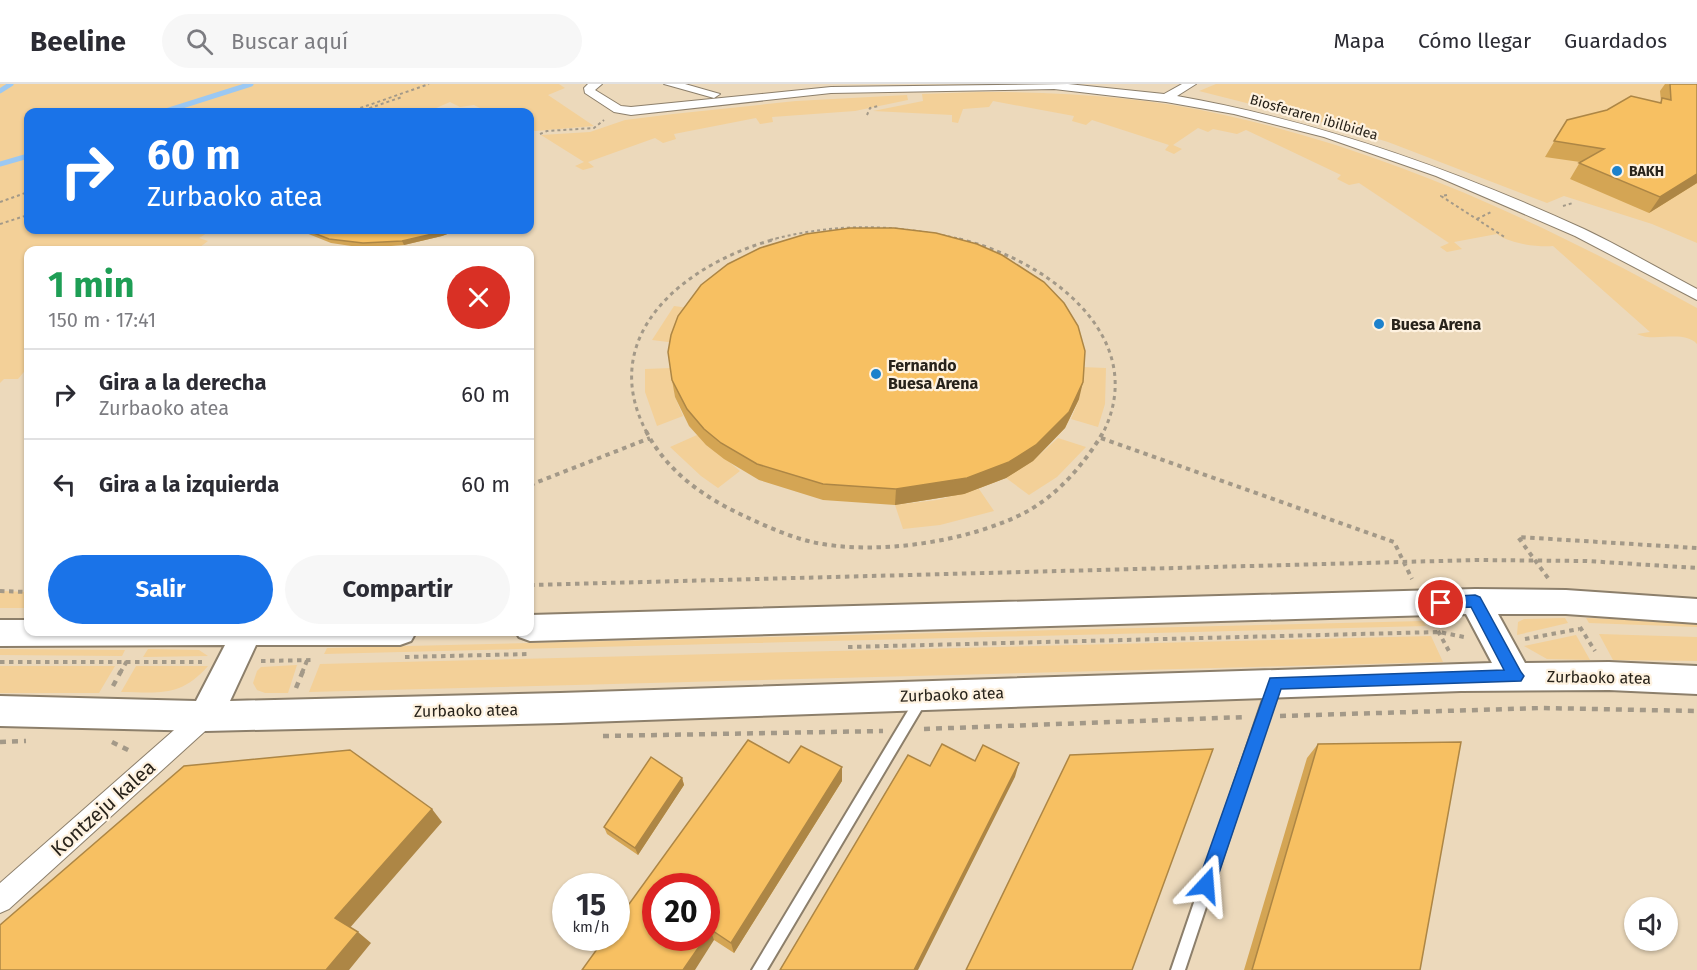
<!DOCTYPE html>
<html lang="es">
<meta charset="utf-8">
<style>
body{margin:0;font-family:"Fira Sans",sans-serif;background:#f7f7f7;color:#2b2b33;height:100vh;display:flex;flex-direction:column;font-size:22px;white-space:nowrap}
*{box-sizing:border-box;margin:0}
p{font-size:20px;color:#7c7c81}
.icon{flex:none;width:33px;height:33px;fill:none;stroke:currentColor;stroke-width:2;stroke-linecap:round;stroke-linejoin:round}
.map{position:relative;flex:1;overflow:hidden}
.details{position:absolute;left:24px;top:162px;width:510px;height:390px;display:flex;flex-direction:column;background:#fff;border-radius:12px;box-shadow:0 2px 4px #0004}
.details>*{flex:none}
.banner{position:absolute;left:24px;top:24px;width:510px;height:126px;border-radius:12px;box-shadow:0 2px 4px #0004;background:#1a73e8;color:#fff;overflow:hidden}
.buttons{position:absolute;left:1624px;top:813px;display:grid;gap:12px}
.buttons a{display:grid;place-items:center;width:54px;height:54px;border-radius:50%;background:#fff;box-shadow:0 2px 4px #0004;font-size:30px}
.speed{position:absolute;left:552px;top:789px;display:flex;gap:12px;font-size:30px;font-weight:700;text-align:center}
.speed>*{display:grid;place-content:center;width:78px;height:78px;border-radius:50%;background:#fff;box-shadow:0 2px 4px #0004;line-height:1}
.speed small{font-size:15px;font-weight:400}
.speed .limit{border:9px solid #d22;background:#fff;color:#111}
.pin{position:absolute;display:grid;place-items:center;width:51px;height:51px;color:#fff;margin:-26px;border:3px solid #fff;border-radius:50%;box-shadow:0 2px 6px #0007}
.me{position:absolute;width:66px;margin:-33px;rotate:19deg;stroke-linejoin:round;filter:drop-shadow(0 0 4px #0008)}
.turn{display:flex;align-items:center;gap:21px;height:126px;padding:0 24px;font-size:27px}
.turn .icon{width:78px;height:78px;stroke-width:2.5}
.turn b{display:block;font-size:42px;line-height:51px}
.round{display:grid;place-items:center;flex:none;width:63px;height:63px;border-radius:32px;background:#f7f7f7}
.summary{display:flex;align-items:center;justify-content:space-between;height:102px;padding:0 24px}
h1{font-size:36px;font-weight:700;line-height:45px;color:#1e9e55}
.button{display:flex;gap:12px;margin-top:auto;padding:12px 24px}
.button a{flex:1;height:69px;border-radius:36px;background:#1a73e8;color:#fff;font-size:24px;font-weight:700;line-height:69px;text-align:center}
.button a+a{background:#f7f7f7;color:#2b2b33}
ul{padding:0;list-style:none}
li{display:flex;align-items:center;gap:18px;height:90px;padding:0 24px;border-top:2px solid #e1e1e2}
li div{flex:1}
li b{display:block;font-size:22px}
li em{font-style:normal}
header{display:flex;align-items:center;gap:36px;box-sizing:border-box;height:84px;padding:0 30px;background:#fff;border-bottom:2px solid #e1e1e2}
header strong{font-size:28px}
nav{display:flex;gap:33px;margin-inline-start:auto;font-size:21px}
.search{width:420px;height:54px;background:#f7f7f7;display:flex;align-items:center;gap:15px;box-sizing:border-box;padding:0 21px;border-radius:33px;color:#7c7c81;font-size:22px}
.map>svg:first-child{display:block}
.built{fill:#ecd9bb;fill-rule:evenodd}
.green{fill:#f3d098}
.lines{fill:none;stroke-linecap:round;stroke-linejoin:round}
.stream{stroke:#9bc8f2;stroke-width:5}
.lane-casing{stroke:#8c7f6b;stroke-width:4}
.street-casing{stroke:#8c7f6b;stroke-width:2}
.secondary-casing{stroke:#8c7f6b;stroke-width:4}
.path-far3{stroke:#a39988;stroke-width:2;stroke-dasharray:3 3;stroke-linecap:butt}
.path-far2{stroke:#a39988;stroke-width:3;stroke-dasharray:4 4;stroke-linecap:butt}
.path-far1{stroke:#a39988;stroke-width:4;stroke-dasharray:4.5 4.5;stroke-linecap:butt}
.path{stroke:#a39988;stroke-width:4.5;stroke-dasharray:6 6;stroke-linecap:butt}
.lane{fill:#fff;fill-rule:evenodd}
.street{fill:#fff;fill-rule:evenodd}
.secondary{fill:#fff;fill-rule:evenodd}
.wall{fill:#d4a554}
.shaded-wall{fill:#ad8645}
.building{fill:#f7c062;stroke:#ad8645;stroke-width:1.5}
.route{fill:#1a73e8;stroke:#114b97;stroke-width:1.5}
.poi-dot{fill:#1c81cc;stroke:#fef2e0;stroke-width:2}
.labels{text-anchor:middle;stroke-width:4.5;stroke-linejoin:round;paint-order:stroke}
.far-street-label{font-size:14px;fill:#28231b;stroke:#fef2e0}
.far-poi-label{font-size:14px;font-weight:bold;fill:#28231b;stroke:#fef2e0;text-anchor:start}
.poi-label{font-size:16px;font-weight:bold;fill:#28231b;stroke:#fef2e0;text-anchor:start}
.street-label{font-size:16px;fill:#28231b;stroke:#fef2e0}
.near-street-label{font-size:20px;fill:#28231b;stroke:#fef2e0}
</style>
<header>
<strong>Beeline</strong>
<div class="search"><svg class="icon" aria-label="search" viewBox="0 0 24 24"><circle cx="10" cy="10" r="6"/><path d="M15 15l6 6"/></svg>Buscar aquí</div>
<nav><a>Mapa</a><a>Cómo llegar</a><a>Guardados</a></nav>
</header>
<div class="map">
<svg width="1697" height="886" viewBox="0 0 1697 886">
<rect width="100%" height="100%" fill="#f3e5ce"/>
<path class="built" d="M 439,0 L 1697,0 L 1697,886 L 0,886 L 0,287 L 28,266 L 28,548 L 530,548 L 530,166 L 155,166 L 182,146 L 530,146 L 530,28 L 369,28 ZM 566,802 L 616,802 L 616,854 L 566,854 ZM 656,802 L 706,802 L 706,854 L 656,854 ZM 1635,824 L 1668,824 L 1668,856 L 1635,856 Z"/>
<path class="green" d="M 0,0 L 559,0 L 565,4 L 548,11 L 594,42 L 535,47 L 530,44 L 530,28 L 488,28 L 474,21 L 460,23 L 450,18 L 427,28 L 28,28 L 28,146 L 212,146 L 199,154 L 208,157 L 196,166 L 28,166 L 28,283 L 18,295 L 4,295 L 0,299 Z
M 1216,0 L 1697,0 L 1697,159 L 1652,140 L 1564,112 L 1547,119 L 1388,58 L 1325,39 L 1199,7 Z
M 981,8 C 1063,8 1145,13 1224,31 C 1392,68 1547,141 1697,224 L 1697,260 C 1683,245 1654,259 1637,250 L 1650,248 L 1553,162 C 1536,163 1511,160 1497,150 L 1454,158 L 1462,165 L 1447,168 L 1440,163 L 1449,159 L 1359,99 L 1349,101 L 1337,95 L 1341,91 L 1246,46 L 1237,50 L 1213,45 L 1208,48 L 1198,44 L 1173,61 L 1182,65 L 1174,70 L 1165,66 L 1169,61 L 1092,36 L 1086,41 L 1072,37 L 1074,32 L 993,17 L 989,23 L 963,25 L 958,39 L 952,38 L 952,31 L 873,27 L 923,17 L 922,10 Z
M 907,11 L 908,16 L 855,27 L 772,33 L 773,38 L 760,40 L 756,34 L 674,50 L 676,55 L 663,59 L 655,54 L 588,78 L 594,83 L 583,86 L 575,82 L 584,78 L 541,51 L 590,48 L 625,36 L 673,30 L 796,17 Z
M 674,222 L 696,225 L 676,259 L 652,256 Z
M 1081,283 L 1106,284 L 1105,320 L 1098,343 L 1071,335 L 1079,315 Z
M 671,284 L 675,313 L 683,332 L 657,342 L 645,308 L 645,285 Z
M 697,351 L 740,387 L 718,404 L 701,392 L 670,363 Z
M 1058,354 L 1086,363 L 1057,393 L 1029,411 L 1006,394 L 1033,377 Z
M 979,405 L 994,427 L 940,441 L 903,445 L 895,421 L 937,416 Z
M 0,507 L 28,508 L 28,524 L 0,524 Z
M 1565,534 L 1568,539 L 1517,551 L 1518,538 L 1524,535 Z
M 1586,534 L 1697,538 L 1697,543 L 1589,539 Z
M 1423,537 L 1426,542 L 324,570 L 327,564 Z
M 1599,550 L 1697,553 L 1697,577 L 1613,576 Z
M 1576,551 L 1590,576 L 1547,575 L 1524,562 Z
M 1431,552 L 1443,578 L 309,608 L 320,580 Z
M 0,565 L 125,566 L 122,572 L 0,571 Z
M 148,565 L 199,566 L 208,572 L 143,573 Z
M 297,581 L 288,609 L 265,609 L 257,606 L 253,599 L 257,587 L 261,583 Z
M 0,582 L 115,582 L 99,609 L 0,609 Z
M 136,582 L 208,582 C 180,614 159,608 121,608 Z"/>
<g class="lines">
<path class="stream" d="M 0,7 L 11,0
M 163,28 L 251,0
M 0,80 L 28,72"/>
<defs>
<path id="lane" d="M 1274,596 L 1278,597 L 1280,601 L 1185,886 L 1171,886 L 1268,601 L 1270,597 Z
M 922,609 L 926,610 L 928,614 L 926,618 L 767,886 L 752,886 L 918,610 Z"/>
<path id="street" d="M 588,0 L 602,0 L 595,6 L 621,22 L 631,23 L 831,3 L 1068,0 L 1164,10 L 1182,0 L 1196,0 L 1177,12 C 1319,37 1453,85 1584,145 C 1622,163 1659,185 1697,205 L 1697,216 L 1575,152 L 1436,92 L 1324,53 L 1234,30 L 1166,18 L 1054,5 L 831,9 L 631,31 L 614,28 L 585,9 L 584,4 Z
M 664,0 L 685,0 L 720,10 L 714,14 Z
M 206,622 L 214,625 L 217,632 L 214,639 L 9,825 L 0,829 L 0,799 L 198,625 Z"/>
<path id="secondary" d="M 1475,505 L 1566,506 L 1697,515 L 1697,539 L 1566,530 L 1498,530 L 1525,579 L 1609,578 L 1697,582 L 1697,610 L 1609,606 L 1461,607 L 560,639 L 206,647 L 0,642 L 0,612 L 196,617 L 225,561 L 0,562 L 0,536 L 28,536 L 28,548 L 416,548 L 411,557 L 400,561 L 256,561 L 230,617 L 560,609 L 1492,579 L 1466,530 L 530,557 L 519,553 L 516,548 L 530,548 L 530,531 Z"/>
</defs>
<use href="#lane" class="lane-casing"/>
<use href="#street" class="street-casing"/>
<use href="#secondary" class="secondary-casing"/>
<path class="path-far3" d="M 349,28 L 429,0
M 358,28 L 402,13
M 867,31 L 870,24 L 878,22
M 540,50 L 547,47 L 594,44 L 604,36
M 1447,111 L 1441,112 L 1506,154
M 0,118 L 28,108
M 1563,122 L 1573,119
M 1477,135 L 1491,128
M 0,140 L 28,131
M 770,156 C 839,138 896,140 965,156"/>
<path class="path-far2" d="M 959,155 C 1043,174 1152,251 1103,349
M 647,349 C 594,250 688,178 776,155"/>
<path class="path-far1" d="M 646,347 C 666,386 702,412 740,430 C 763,441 787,452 812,458 C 875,472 969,458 1026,428 C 1059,410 1085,379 1104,347
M 1101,354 L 1394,458 L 1412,495
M 530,401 L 650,354
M 1548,494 L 1518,453 L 1697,464
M 530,501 L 1477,476 L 1587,477 L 1697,484
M 0,507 L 28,508
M 1580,543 L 1595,567
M 1438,547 L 1450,569
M 1525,555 L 1579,545
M 848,563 L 1439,548 L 1464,553
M 405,573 L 529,570
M 261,577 L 313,576
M 0,578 L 202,578
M 120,589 L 127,577
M 302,589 L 308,574"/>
<path class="path" d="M 113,602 L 121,587
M 296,604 L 303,587
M 1280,632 L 1542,624 L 1697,627
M 924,645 L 1246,633
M 603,652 L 883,647
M 0,658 L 26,657
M 112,658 L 132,668"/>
<use href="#lane" class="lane"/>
<use href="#street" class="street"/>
<use href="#secondary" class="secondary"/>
</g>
<path class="wall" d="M 1665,0 L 1697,0 L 1697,99 L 1649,129 L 1570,95 L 1580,78 L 1545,73 L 1567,36 L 1659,19 L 1661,17 L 1660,7 Z
M 303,146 L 458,146 L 442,152 L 404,161 L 365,164 L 331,159 L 306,149 Z
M 672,296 L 1079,315 L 1065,344 L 1033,377 L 1006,394 L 964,410 L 895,421 L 823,416 L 759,396 L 724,375 L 706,361 L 689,342 L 675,313 Z
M 1318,660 L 1420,886 L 1244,886 L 1307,674 Z
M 789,679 L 842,697 L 734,869 L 714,856 L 582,886 Z
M 682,694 L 684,701 L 638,771 L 607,750 L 604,743 Z"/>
<path class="shaded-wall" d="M 1697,90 L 1697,99 L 1649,129 L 1660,113 Z
M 446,146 L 458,146 L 442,152 L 404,161 L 402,157 Z
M 1083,298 L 1079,315 L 1065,344 L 1033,377 L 1006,394 L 964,410 L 895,421 L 896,405 Z
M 1019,679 L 1015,693 L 918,886 L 914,886 Z
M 842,683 L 842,697 L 734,869 L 731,859 Z
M 682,694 L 684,701 L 638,771 L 635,764 Z
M 432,725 L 442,738 L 348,846 L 335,834 Z
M 710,845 L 714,856 L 695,886 L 683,886 L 705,854 L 706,854 L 706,851 Z
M 358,848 L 371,859 L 349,886 L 326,886 Z"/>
<path class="building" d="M 1670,0 L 1697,0 L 1697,90 L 1660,113 L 1579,79 L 1604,65 L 1554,57 L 1567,36 L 1607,26 L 1631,12 L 1661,19 L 1662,14 L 1671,16 Z
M 850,144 L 894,144 L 936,149 L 977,160 L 1002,171 L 1044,198 L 1064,219 L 1078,242 L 1085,267 L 1083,298 L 1069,328 L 1036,361 L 1009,378 L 967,394 L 896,405 L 823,400 L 757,380 L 721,359 L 704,345 L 687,325 L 672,296 L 668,268 L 671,251 L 678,232 L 701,201 L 728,180 L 760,164 L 806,150 Z
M 306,146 L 446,146 L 441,148 L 402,157 L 363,159 L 329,155 Z
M 748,656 L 789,679 L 801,662 L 842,683 L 731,859 L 710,845 L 706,851 L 706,802 L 656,802 L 656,854 L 705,854 L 683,886 L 582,886 L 605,854 L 616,854 L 616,838 Z
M 1461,658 L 1420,886 L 1252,886 L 1318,660 Z
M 942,660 L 975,677 L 983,661 L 1019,679 L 914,886 L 780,886 L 908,671 L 930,682 Z
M 1213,665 L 1132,886 L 966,886 L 1070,671 Z
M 350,666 L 432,725 L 335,834 L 358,848 L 326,886 L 0,886 L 0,841 L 184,682 Z
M 651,673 L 682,694 L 635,764 L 604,743 Z"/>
<path class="route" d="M 1475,511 L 1480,513 L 1521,588 L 1524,592 L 1521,597 L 1281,605 L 1215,801 L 1213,808 L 1206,811 L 1200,808 L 1197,801 L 1270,594 L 1504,586 L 1471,523 L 1441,525 L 1434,519 L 1441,513 Z"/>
<g class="poi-dot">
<circle cx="1617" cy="87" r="6"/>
<circle cx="1379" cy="240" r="6"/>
<circle cx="876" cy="290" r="6"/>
</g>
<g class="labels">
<g class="far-street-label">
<text transform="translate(1314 33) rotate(16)" y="5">Biosferaren ibilbidea</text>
</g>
<g class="far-poi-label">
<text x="1629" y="92">BAKH</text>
</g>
<g class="poi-label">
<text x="1391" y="246">Buesa Arena</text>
<text x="888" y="287">Fernando<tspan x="888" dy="18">Buesa Arena</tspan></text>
</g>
<g class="street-label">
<text transform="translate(1599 593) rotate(1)" y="6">Zurbaoko atea</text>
<text transform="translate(952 610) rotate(-2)" y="6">Zurbaoko atea</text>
<text transform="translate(466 626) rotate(-1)" y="6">Zurbaoko atea</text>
</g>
<g class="near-street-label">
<text transform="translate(103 724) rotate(-42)" y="7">Kontzeju kalea</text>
</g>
</g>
</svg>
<div class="buttons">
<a><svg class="icon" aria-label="sound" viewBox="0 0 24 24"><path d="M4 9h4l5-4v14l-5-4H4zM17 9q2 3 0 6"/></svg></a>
</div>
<div class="speed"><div>15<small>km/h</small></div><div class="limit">20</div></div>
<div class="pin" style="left:1441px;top:519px;background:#d93025"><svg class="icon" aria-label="arrive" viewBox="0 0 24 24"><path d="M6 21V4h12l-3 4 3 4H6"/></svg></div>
<svg class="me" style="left:1206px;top:801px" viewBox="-20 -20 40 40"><path d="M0-17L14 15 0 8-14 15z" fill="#1a73e8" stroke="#fff" stroke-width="4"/></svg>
<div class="banner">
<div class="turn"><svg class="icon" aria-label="right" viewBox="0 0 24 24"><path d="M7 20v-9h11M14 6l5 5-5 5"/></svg><div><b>60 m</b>Zurbaoko atea</div></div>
</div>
<section class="details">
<div class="summary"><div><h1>1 min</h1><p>150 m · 17:41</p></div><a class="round" style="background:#d93025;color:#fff"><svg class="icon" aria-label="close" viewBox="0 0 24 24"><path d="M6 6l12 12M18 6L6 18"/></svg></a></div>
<ul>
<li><svg class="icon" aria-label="right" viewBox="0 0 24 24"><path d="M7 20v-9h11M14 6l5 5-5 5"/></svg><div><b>Gira a la derecha</b><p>Zurbaoko atea</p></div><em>60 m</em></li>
<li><svg class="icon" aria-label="left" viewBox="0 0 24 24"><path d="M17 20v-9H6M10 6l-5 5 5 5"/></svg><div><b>Gira a la izquierda</b></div><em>60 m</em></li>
</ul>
<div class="button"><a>Salir</a><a>Compartir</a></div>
</section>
</div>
